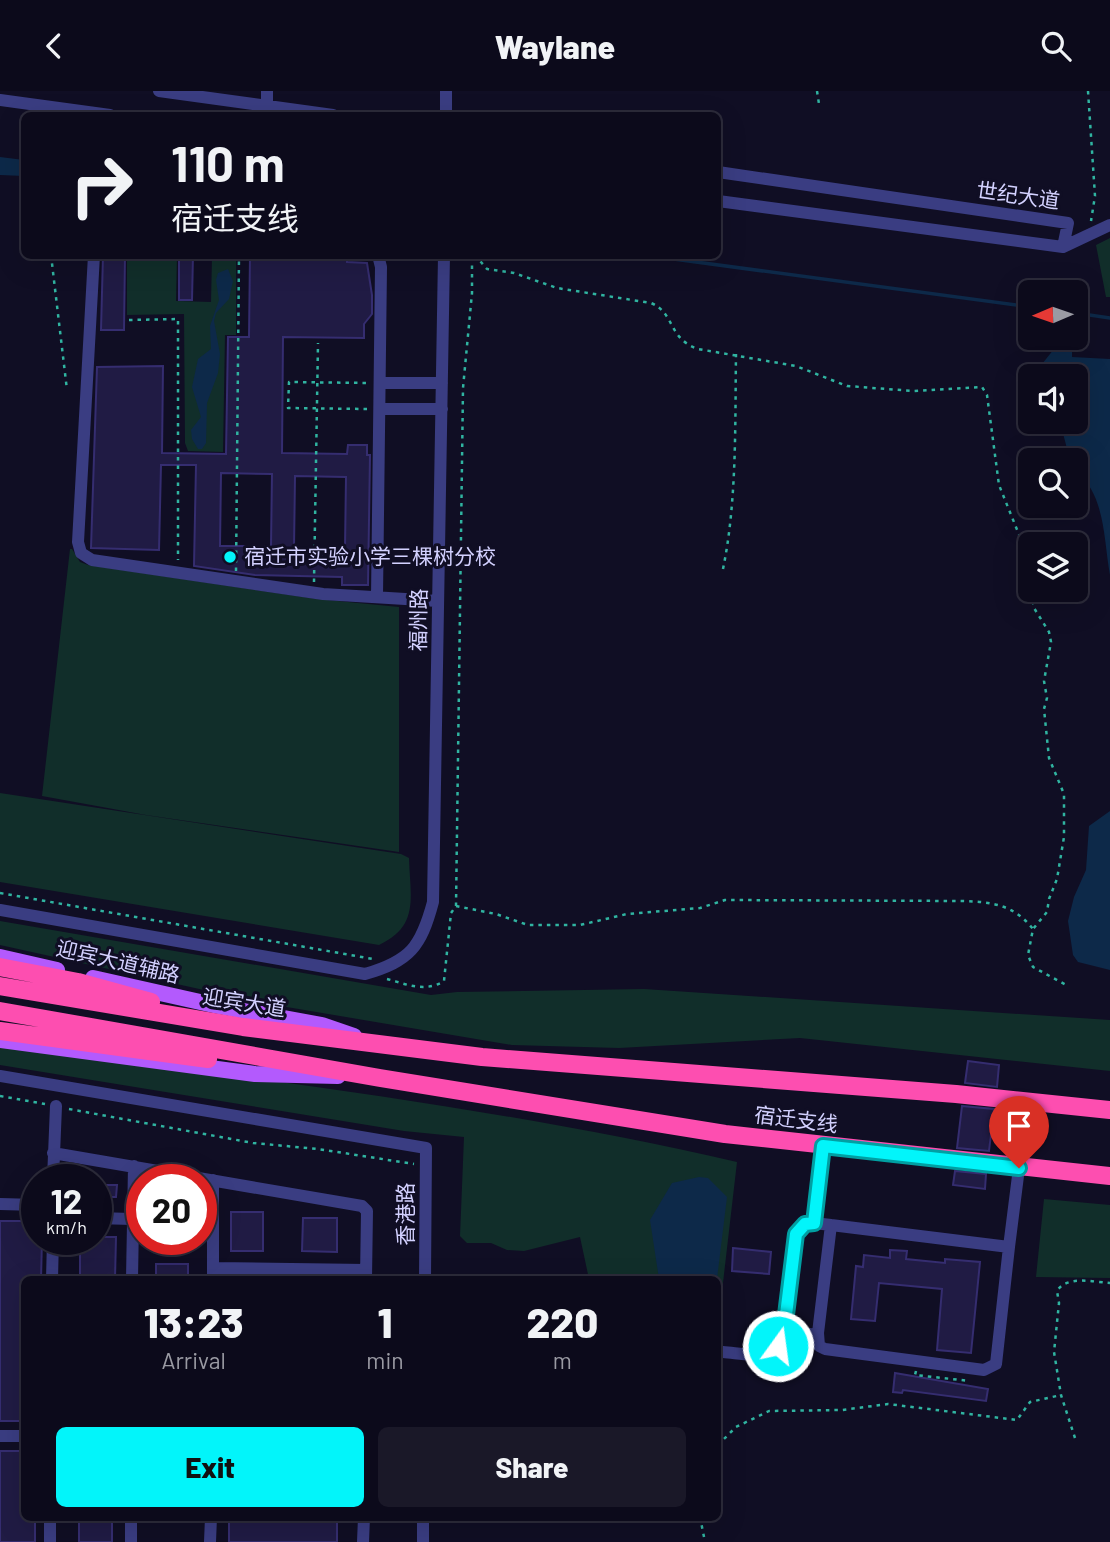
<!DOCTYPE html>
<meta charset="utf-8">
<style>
body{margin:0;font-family:Barlow,"Noto Sans SC",sans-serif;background:#1a1828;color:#f1f3f6;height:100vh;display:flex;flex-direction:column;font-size:26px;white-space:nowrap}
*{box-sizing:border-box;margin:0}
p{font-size:23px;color:#9a9aa3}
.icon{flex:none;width:38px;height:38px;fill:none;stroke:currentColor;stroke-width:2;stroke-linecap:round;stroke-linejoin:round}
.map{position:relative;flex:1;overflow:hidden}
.side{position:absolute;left:21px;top:1185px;width:700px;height:245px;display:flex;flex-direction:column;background:#0c0a1b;border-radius:10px;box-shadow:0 7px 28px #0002,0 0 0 2px #2c2b3a}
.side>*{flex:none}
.hud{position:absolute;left:21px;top:21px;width:700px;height:147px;border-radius:10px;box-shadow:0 7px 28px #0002,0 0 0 2px #2c2b3a;background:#0c0a1b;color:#f1f3f6;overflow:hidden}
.needle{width:46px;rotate:268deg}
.tools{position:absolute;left:1018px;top:189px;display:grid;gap:14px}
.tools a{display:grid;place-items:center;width:70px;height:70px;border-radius:10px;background:#0c0a1b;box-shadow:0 7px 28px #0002,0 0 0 2px #2c2b3a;font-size:35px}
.speed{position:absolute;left:21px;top:1073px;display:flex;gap:14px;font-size:35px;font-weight:700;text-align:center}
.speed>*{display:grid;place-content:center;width:91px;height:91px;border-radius:50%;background:#0c0a1b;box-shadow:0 7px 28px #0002,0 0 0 2px #2c2b3a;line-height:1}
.speed small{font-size:18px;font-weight:400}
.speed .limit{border:10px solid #d22;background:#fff;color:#111}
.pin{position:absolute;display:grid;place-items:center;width:60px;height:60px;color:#fff;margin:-72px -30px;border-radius:50% 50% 50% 0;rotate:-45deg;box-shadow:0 0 7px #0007}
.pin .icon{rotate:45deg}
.me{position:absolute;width:77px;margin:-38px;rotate:14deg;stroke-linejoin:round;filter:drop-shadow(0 0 5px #0008)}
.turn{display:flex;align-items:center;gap:24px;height:147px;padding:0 35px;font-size:32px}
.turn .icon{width:91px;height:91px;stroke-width:2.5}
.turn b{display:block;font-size:49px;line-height:60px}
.eta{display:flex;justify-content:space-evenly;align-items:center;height:119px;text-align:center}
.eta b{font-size:42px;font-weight:800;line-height:49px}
.button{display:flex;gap:14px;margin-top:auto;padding:14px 35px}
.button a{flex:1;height:80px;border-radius:10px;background:#02f5fa;color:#111;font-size:28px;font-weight:800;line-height:80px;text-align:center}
.button a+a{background:#1a1828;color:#f1f3f6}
header{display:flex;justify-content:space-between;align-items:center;height:91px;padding:0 35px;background:#0c0a1b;font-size:32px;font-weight:800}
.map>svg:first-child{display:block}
.green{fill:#112e2a}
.water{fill:#0d2949}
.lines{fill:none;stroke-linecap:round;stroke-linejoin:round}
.stream{stroke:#0d2949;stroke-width:3.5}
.building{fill:#201b44;stroke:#352d70;stroke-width:2;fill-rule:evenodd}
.path{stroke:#30b4a1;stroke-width:2.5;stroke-dasharray:3.5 5;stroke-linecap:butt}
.minor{stroke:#3a3d82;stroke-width:12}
.major{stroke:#b35afd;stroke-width:16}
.highway{stroke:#fd4eb0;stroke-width:18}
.route-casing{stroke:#019fa2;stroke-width:18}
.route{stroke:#02f5fa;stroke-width:12}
.poi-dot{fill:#02f5fa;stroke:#100e24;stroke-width:2.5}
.labels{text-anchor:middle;stroke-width:6;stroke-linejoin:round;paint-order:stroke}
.street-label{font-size:21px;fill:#d3d1ff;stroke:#100e24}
.poi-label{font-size:21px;fill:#d3d1ff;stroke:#100e24;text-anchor:start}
</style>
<header><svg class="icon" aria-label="back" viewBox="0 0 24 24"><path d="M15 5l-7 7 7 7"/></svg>Waylane<svg class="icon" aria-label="search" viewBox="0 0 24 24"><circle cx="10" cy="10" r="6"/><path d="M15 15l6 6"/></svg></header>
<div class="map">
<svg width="1110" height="1451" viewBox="0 0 1110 1451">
<rect width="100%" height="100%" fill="#100e24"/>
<path class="green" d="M 1110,147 L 1110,206 L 1106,206 L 1096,154 Z
M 127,165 L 177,165 L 176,210 L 211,211 L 212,165 L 236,165 L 236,244 L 225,244 L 223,361 L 188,360 L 185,352 L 184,223 L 127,224 Z
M 70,458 L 72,458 L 80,471 L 88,474 L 317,508 L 399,516 L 399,761 L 146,724 L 42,705 Z
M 0,702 L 401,763 L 409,767 C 410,806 420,835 379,854 L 0,791 Z
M 0,830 L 431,904 L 457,901 L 644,898 L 1110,929 L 1110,980 L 800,947 L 619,957 L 512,954 L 263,912 L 0,854 Z
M 0,953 C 246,987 495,1015 737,1071 L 718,1235 L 718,1188 L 589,1188 L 580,1146 L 524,1160 L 507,1159 L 491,1152 L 467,1152 L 460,1145 L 464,1046 L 404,1040 L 0,974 Z
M 1044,1108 L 1110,1114 L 1110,1187 L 1036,1186 Z"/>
<path class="water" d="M 0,66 L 24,69 L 24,85 L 0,84 Z
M 228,178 L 233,190 L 229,208 L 216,222 L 214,230 L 220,263 L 218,282 L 207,312 L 206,352 L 202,358 L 198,358 L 192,348 L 191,339 L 201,326 L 192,296 L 198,268 L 211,258 L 210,235 L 219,209 L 216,189 L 218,182 Z
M 1064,257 L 1072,258 L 1072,266 L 1110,268 L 1110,484 C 1105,457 1105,422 1091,398 C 1085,387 1076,382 1076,369 L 1070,369 L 1060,331 L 1076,331 L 1076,285 L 1045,285 L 1042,273 L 1054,258 Z
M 1110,720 L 1110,879 L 1078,871 L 1073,864 L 1068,830 L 1074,806 L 1086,779 L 1089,735 Z
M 699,1086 L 708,1087 L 727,1106 L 717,1188 L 659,1188 L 650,1129 L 672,1092 Z"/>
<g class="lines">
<path class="stream" d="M 644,164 L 1031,216
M 1076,222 L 1110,227"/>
</g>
<path class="building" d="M 103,164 L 125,164 L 124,239 L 101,239 Z
M 179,164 L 193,164 L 192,209 L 179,209 Z
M 250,164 L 347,164 L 347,171 L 367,172 L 372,204 L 372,223 L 364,233 L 364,247 L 283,246 L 282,362 L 347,363 L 348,354 L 367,354 L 367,364 L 370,364 L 368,494 L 342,494 L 342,486 L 255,484 L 194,475 L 196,374 L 161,374 L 159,459 L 91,457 L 97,276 L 163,275 L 162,362 L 226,363 L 228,246 L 249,246 ZM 221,382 L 272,383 L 271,455 L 220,455 ZM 295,385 L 346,386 L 345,458 L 294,457 Z
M 968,970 L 999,974 L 997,996 L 965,992 Z
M 962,1015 L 994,1018 L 989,1060 L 957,1057 Z
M 955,1080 L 986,1083 L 985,1098 L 953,1094 Z
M 96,1094 L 117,1094 L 116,1106 L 96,1106 Z
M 231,1121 L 263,1121 L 263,1160 L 231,1160 Z
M 303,1127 L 337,1127 L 337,1161 L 302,1160 Z
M 0,1130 L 37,1130 L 37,1148 L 42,1148 L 41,1188 L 24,1188 L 24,1330 L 0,1330 Z
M 96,1146 L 116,1146 L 115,1188 L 80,1188 L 80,1148 L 96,1148 Z
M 733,1157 L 771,1161 L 769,1183 L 732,1180 Z
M 890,1159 L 907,1160 L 906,1168 L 945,1172 L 945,1168 L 980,1171 L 971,1262 L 937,1259 L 942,1198 L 879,1192 L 875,1230 L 851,1228 L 856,1175 L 863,1176 L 864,1164 L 890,1167 Z
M 156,1173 L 188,1173 L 188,1188 L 156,1188 Z
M 895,1282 L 988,1298 L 986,1310 L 903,1299 L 902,1302 L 893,1301 Z
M 0,1360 L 24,1360 L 24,1426 L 35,1426 L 35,1451 L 0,1451 Z
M 79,1426 L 112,1426 L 112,1451 L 79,1451 Z
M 229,1426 L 337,1426 L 337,1451 L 229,1451 Z"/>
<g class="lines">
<path class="path" d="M 817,0 L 819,13
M 1088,0 L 1095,105 L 1091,130
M 51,164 L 67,299
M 475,164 L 487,178 L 514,182 L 557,197 L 651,212 C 676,223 667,247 698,258 L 796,275 L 847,295 L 914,300 L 982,296 L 987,304 L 999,394 L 1022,451 L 1034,517 L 1049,541 L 1051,551 L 1044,590 L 1047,607 L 1044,618 L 1049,667 L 1064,703 L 1064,746 L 1057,788 L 1049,808 L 1047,821 L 1033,838 L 1028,864 L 1033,876 L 1068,895
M 129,229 L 178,228 L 178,469
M 367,318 L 288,317 L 289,291 L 369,292
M 723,478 C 737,411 735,332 736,263
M 236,480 L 239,164
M 314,491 L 318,252
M 0,802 L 373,868
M 456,815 L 496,823 L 528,834 L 580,834 L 627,823 L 700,817 L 725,809 L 963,810 C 993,811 1014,814 1033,838
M 387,888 C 406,893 425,902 444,890 L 451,822 L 456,815 L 463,297 L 472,202 L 472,164
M 0,1005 L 45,1013
M 69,1018 L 253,1052 L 318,1058 L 414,1073
M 916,1280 L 915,1284 L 970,1290
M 1075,1347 L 1061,1304 L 1054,1261 L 1059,1212 L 1057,1200 C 1067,1184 1093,1191 1110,1192
M 718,1354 L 736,1336 L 769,1320 L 842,1319 L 888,1313 L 1017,1329 L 1030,1311 L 1061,1304
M 700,1426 L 705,1451"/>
<path class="minor" d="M 159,0 L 333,24
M 446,0 L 446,24
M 0,9 L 110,24
M 267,15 L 267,0
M 718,81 L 1068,132 L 1063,156 L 718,110
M 1063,156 L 1110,134
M 94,164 L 78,451 L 81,462 L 92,469 L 323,503 L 438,510
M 381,292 L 442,292
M 381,318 L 442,318
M 377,506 L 381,176 L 378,164
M 0,819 L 365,883 C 410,870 421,856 433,811 L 444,164
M 0,985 L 426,1057 L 425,1188
M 823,1055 L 814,1132 L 831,1134 L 1009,1156 L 996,1273 L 984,1279 L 825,1258 L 819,1255 L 818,1242 L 831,1134
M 53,1062 L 362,1115 L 367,1120 L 366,1188
M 53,1088 L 56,1015
M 0,1113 L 37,1114
M 96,1127 L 132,1128
M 814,1132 L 805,1133 L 796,1143 L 784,1240 L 818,1244
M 1009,1156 L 1019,1077
M 213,1177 L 366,1179
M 52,1188 L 53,1148
M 132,1188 L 134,1075
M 213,1188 L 213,1089
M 723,1261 C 749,1263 776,1272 784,1240
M 0,1345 L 24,1345
M 206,1426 L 211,1426 L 210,1451
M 50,1451 L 50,1426
M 131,1451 L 131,1426
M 363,1451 L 364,1426
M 423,1451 L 423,1426"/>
<path class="major" d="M 0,866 L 57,879
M 93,887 L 218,915 L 322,934 L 354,945
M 0,949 L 255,983 L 338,985"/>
<path class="highway" d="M 0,876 L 78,891 L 151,911
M 0,895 L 243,936 L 482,966 L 956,1003 L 1110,1019
M 0,920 L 380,987 L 725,1043 L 1110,1085
M 0,940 L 208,968"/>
</g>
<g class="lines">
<defs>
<path id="route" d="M 778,1255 L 784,1240 L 796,1143 L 805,1133 L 814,1132 L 823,1055 L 1019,1077"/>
</defs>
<use href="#route" class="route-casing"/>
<use href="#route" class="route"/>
</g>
<circle class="poi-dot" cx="230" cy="466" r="7"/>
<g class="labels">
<g class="street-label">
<text transform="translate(1018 105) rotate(8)" y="7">世纪大道</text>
<text transform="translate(419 529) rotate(-89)" y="7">福州路</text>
<text transform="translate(118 871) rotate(13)" y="7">迎宾大道辅路</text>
<text transform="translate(244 912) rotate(9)" y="7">迎宾大道</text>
<text transform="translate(796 1029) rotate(7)" y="7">宿迁支线</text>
<text transform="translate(406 1123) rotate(-90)" y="7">香港路</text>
</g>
<g class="poi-label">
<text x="244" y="473">宿迁市实验小学三棵树分校</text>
</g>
</g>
</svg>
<div class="tools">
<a><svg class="needle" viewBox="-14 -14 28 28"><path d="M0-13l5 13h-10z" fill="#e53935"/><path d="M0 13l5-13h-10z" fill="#9a9aa3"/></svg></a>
<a><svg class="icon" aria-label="sound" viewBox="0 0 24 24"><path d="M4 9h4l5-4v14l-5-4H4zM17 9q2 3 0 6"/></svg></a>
<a><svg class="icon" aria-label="search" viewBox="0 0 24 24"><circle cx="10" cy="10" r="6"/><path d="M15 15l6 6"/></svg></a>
<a><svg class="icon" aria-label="layers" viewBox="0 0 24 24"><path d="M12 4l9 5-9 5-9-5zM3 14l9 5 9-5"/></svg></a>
</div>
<div class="speed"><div>12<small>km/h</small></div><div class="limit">20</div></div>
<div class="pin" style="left:1019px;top:1077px;background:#d93025"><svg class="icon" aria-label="arrive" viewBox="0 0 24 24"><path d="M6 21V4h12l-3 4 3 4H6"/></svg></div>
<svg class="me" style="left:778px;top:1255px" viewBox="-20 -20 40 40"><circle r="17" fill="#02f5fa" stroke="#fff" stroke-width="3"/><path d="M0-11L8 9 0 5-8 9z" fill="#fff"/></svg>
<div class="hud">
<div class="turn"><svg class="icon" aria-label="right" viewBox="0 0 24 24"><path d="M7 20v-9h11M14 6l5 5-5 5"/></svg><div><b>110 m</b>宿迁支线</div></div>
</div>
<section class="side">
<div class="eta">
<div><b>13:23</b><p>Arrival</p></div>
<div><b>1</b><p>min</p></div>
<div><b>220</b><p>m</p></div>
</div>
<div class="button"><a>Exit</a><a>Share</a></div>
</section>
</div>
